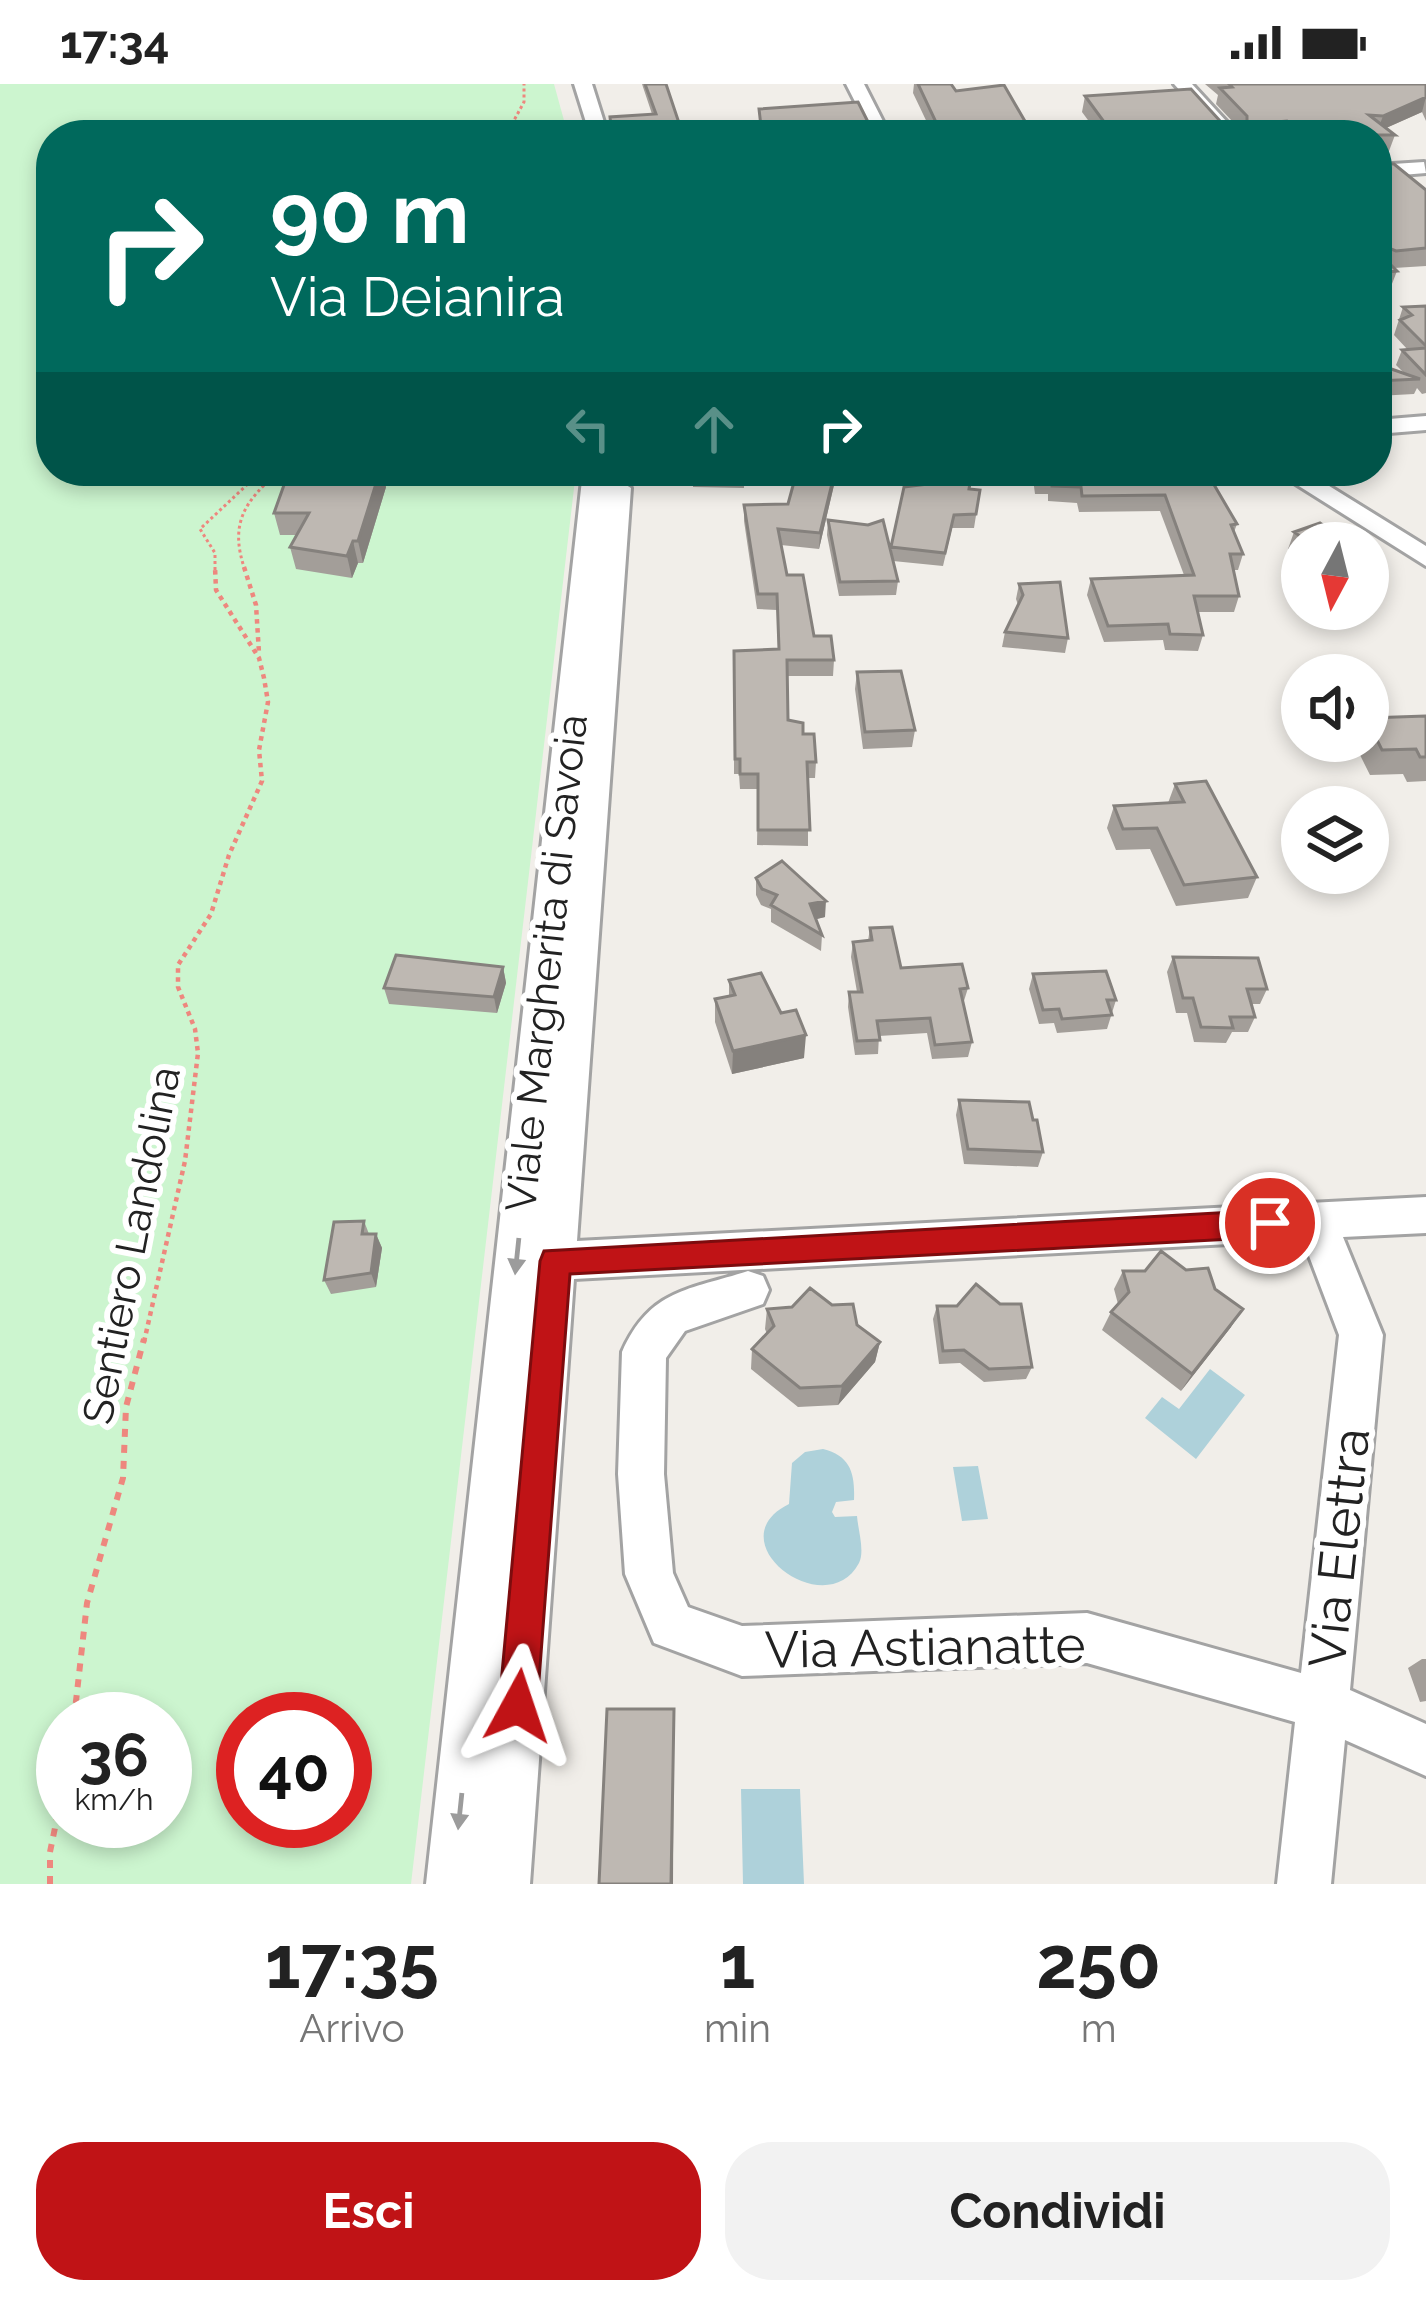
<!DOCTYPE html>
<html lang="it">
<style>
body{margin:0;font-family:Raleway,sans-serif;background:#f2f2f2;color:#222;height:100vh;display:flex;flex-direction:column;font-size:45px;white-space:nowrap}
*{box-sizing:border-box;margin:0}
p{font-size:39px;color:#767676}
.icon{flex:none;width:66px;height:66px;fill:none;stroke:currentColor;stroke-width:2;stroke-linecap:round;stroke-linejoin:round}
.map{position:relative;height:1800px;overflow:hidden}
.drawer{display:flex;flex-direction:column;background:#fff;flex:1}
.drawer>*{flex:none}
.banner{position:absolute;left:36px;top:36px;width:1356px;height:366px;border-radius:48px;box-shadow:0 6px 18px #0003;background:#00695c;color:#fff;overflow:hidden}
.needle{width:78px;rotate:187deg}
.tools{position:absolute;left:1281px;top:438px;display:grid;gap:24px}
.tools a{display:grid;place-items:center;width:108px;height:108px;border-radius:50%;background:#fff;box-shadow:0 6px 18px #0003;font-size:60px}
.speed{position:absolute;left:36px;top:1608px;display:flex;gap:24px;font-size:60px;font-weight:700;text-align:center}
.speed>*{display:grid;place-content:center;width:156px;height:156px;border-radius:50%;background:#fff;box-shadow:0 6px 18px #0003;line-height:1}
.speed small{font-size:30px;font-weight:400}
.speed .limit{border:18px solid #d22;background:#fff;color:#111}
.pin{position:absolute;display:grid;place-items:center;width:102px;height:102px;color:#fff;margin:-51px;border:6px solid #fff;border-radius:50%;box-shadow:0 3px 12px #0007}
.me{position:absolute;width:132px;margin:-66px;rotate:5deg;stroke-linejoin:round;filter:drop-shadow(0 0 9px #0008)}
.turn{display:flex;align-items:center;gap:42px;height:252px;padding:0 36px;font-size:54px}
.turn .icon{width:156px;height:156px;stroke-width:2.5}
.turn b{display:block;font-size:84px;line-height:102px}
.lanes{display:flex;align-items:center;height:114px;padding:0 36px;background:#0003;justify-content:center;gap:60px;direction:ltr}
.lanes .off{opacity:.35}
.eta{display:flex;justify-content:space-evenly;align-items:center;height:204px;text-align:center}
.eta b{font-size:72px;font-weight:700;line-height:84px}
.action{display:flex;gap:24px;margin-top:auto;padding:24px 36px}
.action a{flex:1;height:138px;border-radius:48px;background:#c01316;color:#fff;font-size:48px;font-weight:700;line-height:138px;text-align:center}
.action a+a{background:#f2f2f2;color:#222}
.status{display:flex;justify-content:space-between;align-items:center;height:84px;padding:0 60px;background:#fff;direction:ltr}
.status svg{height:33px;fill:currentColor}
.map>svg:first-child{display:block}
.park{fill:#ccf5cf;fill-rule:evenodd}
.water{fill:#aed1da}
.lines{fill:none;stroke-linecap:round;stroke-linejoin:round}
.minor-casing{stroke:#a3a3a3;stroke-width:6}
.path-far2{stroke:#ee877e;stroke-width:3;stroke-dasharray:3 3;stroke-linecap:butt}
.path-far1{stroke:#ee877e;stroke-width:4.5;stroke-dasharray:4.5 4.5;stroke-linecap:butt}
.path{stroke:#ee877e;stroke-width:6;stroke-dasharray:8 8;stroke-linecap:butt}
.minor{fill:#fff;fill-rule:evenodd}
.wall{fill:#a39e99}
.shaded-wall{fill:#85817d}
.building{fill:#beb8b2;stroke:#85817d;stroke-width:3}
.oneway{fill:#9c9c9c}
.route{fill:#c01316;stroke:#7d0c0e;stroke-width:3}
.labels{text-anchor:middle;stroke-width:12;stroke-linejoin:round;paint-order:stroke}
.street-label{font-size:42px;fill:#222;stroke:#fff}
.near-street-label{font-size:51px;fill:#222;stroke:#fff}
</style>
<div class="status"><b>17:34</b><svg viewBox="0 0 49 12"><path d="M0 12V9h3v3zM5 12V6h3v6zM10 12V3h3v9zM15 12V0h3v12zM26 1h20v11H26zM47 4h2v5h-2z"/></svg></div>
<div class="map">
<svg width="1426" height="1800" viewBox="0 0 1426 1800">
<rect width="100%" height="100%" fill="#f1eee9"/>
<path class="park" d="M 0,0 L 554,0 L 568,51 L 51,51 L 51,387 L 576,387 L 411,1800 L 0,1800 ZM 63,1635 L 165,1635 L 165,1737 L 63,1737 ZM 243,1635 L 345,1635 L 345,1737 L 243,1737 Z"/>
<path class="water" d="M 1210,1285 L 1245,1311 L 1196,1375 L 1145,1334 L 1162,1313 L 1179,1325 Z
M 823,1365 C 851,1372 855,1390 854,1416 L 836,1418 L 832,1428 L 835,1433 L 857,1432 C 858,1446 865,1467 859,1479 C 826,1541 714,1457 789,1420 L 792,1379 L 805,1368 Z
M 978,1382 L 988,1435 L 962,1437 L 953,1383 Z
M 741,1705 L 800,1705 L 804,1800 L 743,1800 Z"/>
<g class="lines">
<defs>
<path id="minor" d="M 574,0 L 592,0 L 608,51 L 590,51 Z
M 846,0 L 864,0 L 890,51 L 872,51 Z
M 1174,0 L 1192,0 L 1239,51 L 1220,51 Z
M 1424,78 L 1426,89 L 1377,93 L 1377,81 Z
M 1426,332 L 1426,346 L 1377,350 L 1377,336 Z
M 583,387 L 609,387 L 607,401 L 618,396 L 631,404 L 577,1157 L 1426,1113 L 1426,1149 L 1343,1153 L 1383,1251 L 1350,1606 L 1426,1640 L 1426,1692 L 1345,1656 L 1331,1800 L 1277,1800 L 1295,1638 L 1087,1579 L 742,1592 L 654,1559 L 625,1490 L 618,1390 L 622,1268 C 650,1205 689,1206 748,1187 L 763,1192 L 769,1206 L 763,1220 L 685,1247 L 666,1274 L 664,1390 L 673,1489 L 688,1523 L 742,1542 L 1087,1529 L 1301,1589 L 1339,1251 L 1303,1156 L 574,1195 L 530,1800 L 426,1800 Z
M 1275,387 L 1305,387 L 1426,462 L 1426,482 Z"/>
</defs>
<use href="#minor" class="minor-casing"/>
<path class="path-far2" d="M 506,51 L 524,18 L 524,0
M 215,486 L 215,469 L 200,445 L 251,397 L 275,387
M 245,486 C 229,440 244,417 280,387"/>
<path class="path-far1" d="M 244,483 L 256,521 L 259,569
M 144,1258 L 185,1077 L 198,969 L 195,945 L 178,903 L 178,881 L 211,830 L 229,771 L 262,697 L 259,666 L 268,618 L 264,594 L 259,574 L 216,506 L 215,483"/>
<path class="path" d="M 74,1635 L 87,1519 L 123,1394 L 126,1323 L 144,1255
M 50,1800 L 50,1768 L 63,1705"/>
<use href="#minor" class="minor"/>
</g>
<path class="wall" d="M 642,0 L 666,0 L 683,51 L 605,51 L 652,30 Z
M 914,0 L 951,0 L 956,7 L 1033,51 L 933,51 L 913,9 Z
M 1205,0 L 1426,0 L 1426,37 L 1422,28 L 1386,44 L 1395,51 L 1389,67 L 1378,68 L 1380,79 L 1426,106 L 1426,182 L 1394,184 L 1397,187 L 1390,205 L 1377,206 L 1377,51 L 1099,51 L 1082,28 L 1085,12 L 1221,38 L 1233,38 L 1216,20 L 1218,11 Z
M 759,25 L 869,40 L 876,43 L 876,51 L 761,51 Z
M 1426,222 L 1426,309 L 1422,310 L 1417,304 L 1414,310 L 1377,312 L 1377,280 L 1404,289 L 1396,281 L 1402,266 L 1408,266 L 1394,251 L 1403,223 Z
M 693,387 L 744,387 L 744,404 L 693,403 Z
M 1032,387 L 1210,387 L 1208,391 L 1237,440 L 1234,448 L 1243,470 L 1238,486 L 1233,486 L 1239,512 L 1234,528 L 1198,528 L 1203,551 L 1198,567 L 1165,566 L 1163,556 L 1104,558 L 1087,511 L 1091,495 L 1184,491 L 1160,427 L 1079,428 L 1077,419 L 1048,417 L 1048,410 L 1035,410 Z
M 834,401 L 819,465 L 781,461 L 787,491 L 814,552 L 834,576 L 833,592 L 788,592 L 788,636 L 803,650 L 816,678 L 815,694 L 808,694 L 808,762 L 757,761 L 758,705 L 740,705 L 739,690 L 734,690 L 734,567 L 778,565 L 777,526 L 757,525 L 744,437 L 744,421 L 788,420 Z
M 386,403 L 363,479 L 358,479 L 352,494 L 296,485 L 290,463 L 297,451 L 280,451 L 274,429 Z
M 904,403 L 980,406 L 974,444 L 952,444 L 943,482 L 893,477 L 898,497 L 896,511 L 839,512 L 827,451 L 828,436 L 891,468 Z
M 1294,448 L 1343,455 L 1342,459 L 1302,459 L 1302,475 L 1288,465 Z
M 1019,500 L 1068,554 L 1065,569 L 1002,563 L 1005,548 L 1018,521 L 1016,515 Z
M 857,588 L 915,646 L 912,663 L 863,665 L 855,605 Z
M 1426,632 L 1426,697 L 1407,698 L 1403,690 L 1370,691 L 1354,659 L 1355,657 L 1368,657 L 1368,634 Z
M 1175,700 L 1257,793 L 1248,814 L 1176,822 L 1150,765 L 1116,766 L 1107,744 L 1114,722 L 1168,719 Z
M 756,794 L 825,833 L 816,835 L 822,851 L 821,867 L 771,838 L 771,825 L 761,821 L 756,811 Z
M 870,844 L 901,884 L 968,904 L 963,920 L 972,958 L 968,973 L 932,975 L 927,949 L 879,952 L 878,970 L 855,971 L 848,923 L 849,908 L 857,908 L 851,873 L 853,858 L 868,857 Z
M 1173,873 L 1267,905 L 1260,920 L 1252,920 L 1255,933 L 1248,948 L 1232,948 L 1226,959 L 1194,958 L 1187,929 L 1176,929 L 1167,888 Z
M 503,883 L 506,899 L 497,929 L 389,920 L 384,904 Z
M 1033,890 L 1116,916 L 1107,945 L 1057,949 L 1054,939 L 1039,940 L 1029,905 Z
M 729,896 L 804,974 L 732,990 L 715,938 L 715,915 L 729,913 Z
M 959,1016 L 1033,1036 L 1043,1068 L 1038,1083 L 964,1080 L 956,1031 Z
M 364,1137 L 369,1150 L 376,1150 L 382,1164 L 376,1203 L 331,1210 L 324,1196 Z
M 1123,1187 L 1215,1205 L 1231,1243 L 1181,1307 L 1102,1246 L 1111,1228 L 1118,1220 L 1114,1205 Z
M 937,1222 L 1032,1283 L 1026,1295 L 984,1298 L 960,1279 L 939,1280 L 933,1235 Z
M 767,1225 L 857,1241 L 880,1258 L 875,1278 L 838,1321 L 798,1323 L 751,1285 L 752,1265 L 767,1250 L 765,1245 Z
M 1422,1575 L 1426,1575 L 1426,1617 L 1420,1618 L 1408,1584 Z"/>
<path class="shaded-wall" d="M 1426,13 L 1422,28 L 1377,48 L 1383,32 Z
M 380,387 L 383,387 L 386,403 L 363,479 L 358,457 Z
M 835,387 L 834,401 L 819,465 L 820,449 Z
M 353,457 L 358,479 L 352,494 L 347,472 Z
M 826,817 L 825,833 L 809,837 L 810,820 Z
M 503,883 L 506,899 L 497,929 L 494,913 Z
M 806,951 L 804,974 L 732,990 L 733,967 Z
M 376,1150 L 382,1164 L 376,1203 L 371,1189 Z
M 1243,1225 L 1231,1243 L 1181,1307 L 1192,1290 Z
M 880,1258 L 875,1278 L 838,1321 L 842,1302 Z
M 674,1625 L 673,1800 L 671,1800 Z"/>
<path class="building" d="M 645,0 L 666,0 L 683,51 L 604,51 L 604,44 L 611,42 L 610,33 L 656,30 Z
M 918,0 L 951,0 L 956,7 L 1004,1 L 1033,51 L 942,51 Z
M 1229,0 L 1426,0 L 1426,13 L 1383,32 L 1369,31 L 1395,51 L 1302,51 L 1287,37 L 1207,44 L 1214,51 L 1104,51 L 1113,50 L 1085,12 L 1191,5 L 1221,38 L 1247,38 L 1247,32 L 1220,4 L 1232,3 Z
M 858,18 L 869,40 L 876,43 L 844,45 L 847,51 L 762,51 L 759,25 Z
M 1377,66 L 1380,79 L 1394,80 L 1426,106 L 1426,164 L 1396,167 L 1381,161 L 1381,181 L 1390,180 L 1397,187 L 1377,189 Z
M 1426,222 L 1426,262 L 1400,236 L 1412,231 L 1403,223 Z
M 1426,264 L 1426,291 L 1402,266 Z
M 1377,280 L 1420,295 L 1377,297 Z
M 289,387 L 380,387 L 358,457 L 353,457 L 347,472 L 290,463 L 309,429 L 274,429 Z
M 797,387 L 835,387 L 820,449 L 778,445 L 787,491 L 803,491 L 814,552 L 831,552 L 834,576 L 787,576 L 788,636 L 803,639 L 803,650 L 814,650 L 816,678 L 807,678 L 810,746 L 758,746 L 758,690 L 740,690 L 740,675 L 735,675 L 734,567 L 779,565 L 777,510 L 758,510 L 744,421 L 788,420 Z
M 940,387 L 972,387 L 969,405 L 980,406 L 976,430 L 954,431 L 945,469 L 891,463 L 904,403 L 937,399 Z
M 1037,387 L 1206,387 L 1237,440 L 1231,441 L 1243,470 L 1230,470 L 1239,512 L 1194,512 L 1203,551 L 1170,550 L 1168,540 L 1108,542 L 1091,495 L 1194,491 L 1165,411 L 1082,412 L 1081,403 L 1052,402 L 1051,394 L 1038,394 Z
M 828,436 L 868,441 L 883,436 L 898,497 L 840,498 Z
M 1320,439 L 1343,455 L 1332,459 L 1310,459 L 1294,448 Z
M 1060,498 L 1068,554 L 1005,548 L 1023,511 L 1019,500 Z
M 901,587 L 915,646 L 865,648 L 857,588 Z
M 1426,632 L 1426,673 L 1420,673 L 1416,665 L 1382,666 L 1368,638 L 1368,634 Z
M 1206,697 L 1257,793 L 1184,801 L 1157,744 L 1123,745 L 1114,722 L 1184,718 L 1175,700 Z
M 782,777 L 826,817 L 810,820 L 822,851 L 771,821 L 777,811 L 762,805 L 756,794 Z
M 892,843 L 901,884 L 962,880 L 968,904 L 960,905 L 972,958 L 935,961 L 930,934 L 877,937 L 880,956 L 857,957 L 849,908 L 862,908 L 853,858 L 872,856 L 870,844 Z
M 396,871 L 503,883 L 494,913 L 384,904 Z
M 1173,873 L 1258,874 L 1267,905 L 1247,905 L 1255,933 L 1230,933 L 1233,944 L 1201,943 L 1193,914 L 1183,914 Z
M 1106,887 L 1116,916 L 1107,916 L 1112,931 L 1062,935 L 1059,925 L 1043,926 L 1033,890 Z
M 761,889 L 781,929 L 796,926 L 806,951 L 733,967 L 715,915 L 735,911 L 729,896 Z
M 959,1016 L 1029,1018 L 1033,1036 L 1037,1036 L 1043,1068 L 968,1065 Z
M 364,1137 L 362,1150 L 376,1150 L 371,1189 L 324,1196 L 334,1138 Z
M 1161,1167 L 1186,1186 L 1208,1184 L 1215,1205 L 1243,1225 L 1192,1290 L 1111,1228 L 1129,1208 L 1123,1187 L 1145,1187 Z
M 976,1200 L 1000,1220 L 1021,1220 L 1032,1283 L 989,1285 L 964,1266 L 943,1267 L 937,1222 L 957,1222 Z
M 810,1204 L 832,1221 L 853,1220 L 857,1241 L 880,1258 L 842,1302 L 800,1304 L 752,1265 L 774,1242 L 767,1225 L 792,1223 Z
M 607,1625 L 674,1625 L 671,1800 L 599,1800 Z"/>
<defs><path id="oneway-solid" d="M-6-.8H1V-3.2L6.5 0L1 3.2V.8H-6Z" transform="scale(3)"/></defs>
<g class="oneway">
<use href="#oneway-solid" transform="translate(517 1172) rotate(96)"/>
<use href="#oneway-solid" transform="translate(460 1727) rotate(96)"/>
</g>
<path class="route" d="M 1270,1126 L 1281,1130 L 1285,1139 L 1281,1149 L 1270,1153 L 570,1190 L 537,1622 L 532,1636 L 518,1641 L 504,1636 L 499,1622 L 540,1177 L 544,1167 Z"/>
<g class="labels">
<g class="street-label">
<text transform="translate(546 879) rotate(-84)" y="15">Viale Margherita di Savoia</text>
<text transform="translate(131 1161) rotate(-79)" y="15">Sentiero Landolina</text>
</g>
<g class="near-street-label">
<text transform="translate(1339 1464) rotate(-84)" y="18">Via Elettra</text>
<text transform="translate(925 1563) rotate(-1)" y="18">Via Astianatte</text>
</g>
</g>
</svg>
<div class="tools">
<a><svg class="needle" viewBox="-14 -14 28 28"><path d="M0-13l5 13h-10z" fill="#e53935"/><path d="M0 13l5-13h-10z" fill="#767676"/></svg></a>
<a><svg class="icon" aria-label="sound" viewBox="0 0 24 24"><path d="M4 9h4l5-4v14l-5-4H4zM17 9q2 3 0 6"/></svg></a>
<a><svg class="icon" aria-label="layers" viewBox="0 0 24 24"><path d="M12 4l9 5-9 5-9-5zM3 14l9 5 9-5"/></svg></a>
</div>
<div class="speed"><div>36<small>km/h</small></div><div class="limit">40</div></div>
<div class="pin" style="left:1270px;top:1139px;background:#d93025"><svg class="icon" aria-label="arrive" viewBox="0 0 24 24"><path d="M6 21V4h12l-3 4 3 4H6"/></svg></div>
<svg class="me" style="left:518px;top:1622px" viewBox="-20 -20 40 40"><path d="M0-17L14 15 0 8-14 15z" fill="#c01316" stroke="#fff" stroke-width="4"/></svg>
<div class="banner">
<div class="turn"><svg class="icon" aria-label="right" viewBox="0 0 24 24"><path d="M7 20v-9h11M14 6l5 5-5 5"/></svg><div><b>90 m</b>Via Deianira</div></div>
<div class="lanes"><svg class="icon off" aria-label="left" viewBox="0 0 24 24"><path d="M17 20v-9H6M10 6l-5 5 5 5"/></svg><svg class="icon off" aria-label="ahead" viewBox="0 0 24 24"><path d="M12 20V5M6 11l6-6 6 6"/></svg><svg class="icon" aria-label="right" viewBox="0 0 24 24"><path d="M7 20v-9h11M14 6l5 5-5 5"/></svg></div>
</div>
</div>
<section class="drawer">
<div class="eta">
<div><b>17:35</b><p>Arrivo</p></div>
<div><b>1</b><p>min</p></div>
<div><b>250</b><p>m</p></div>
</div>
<div class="action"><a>Esci</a><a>Condividi</a></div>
</section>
